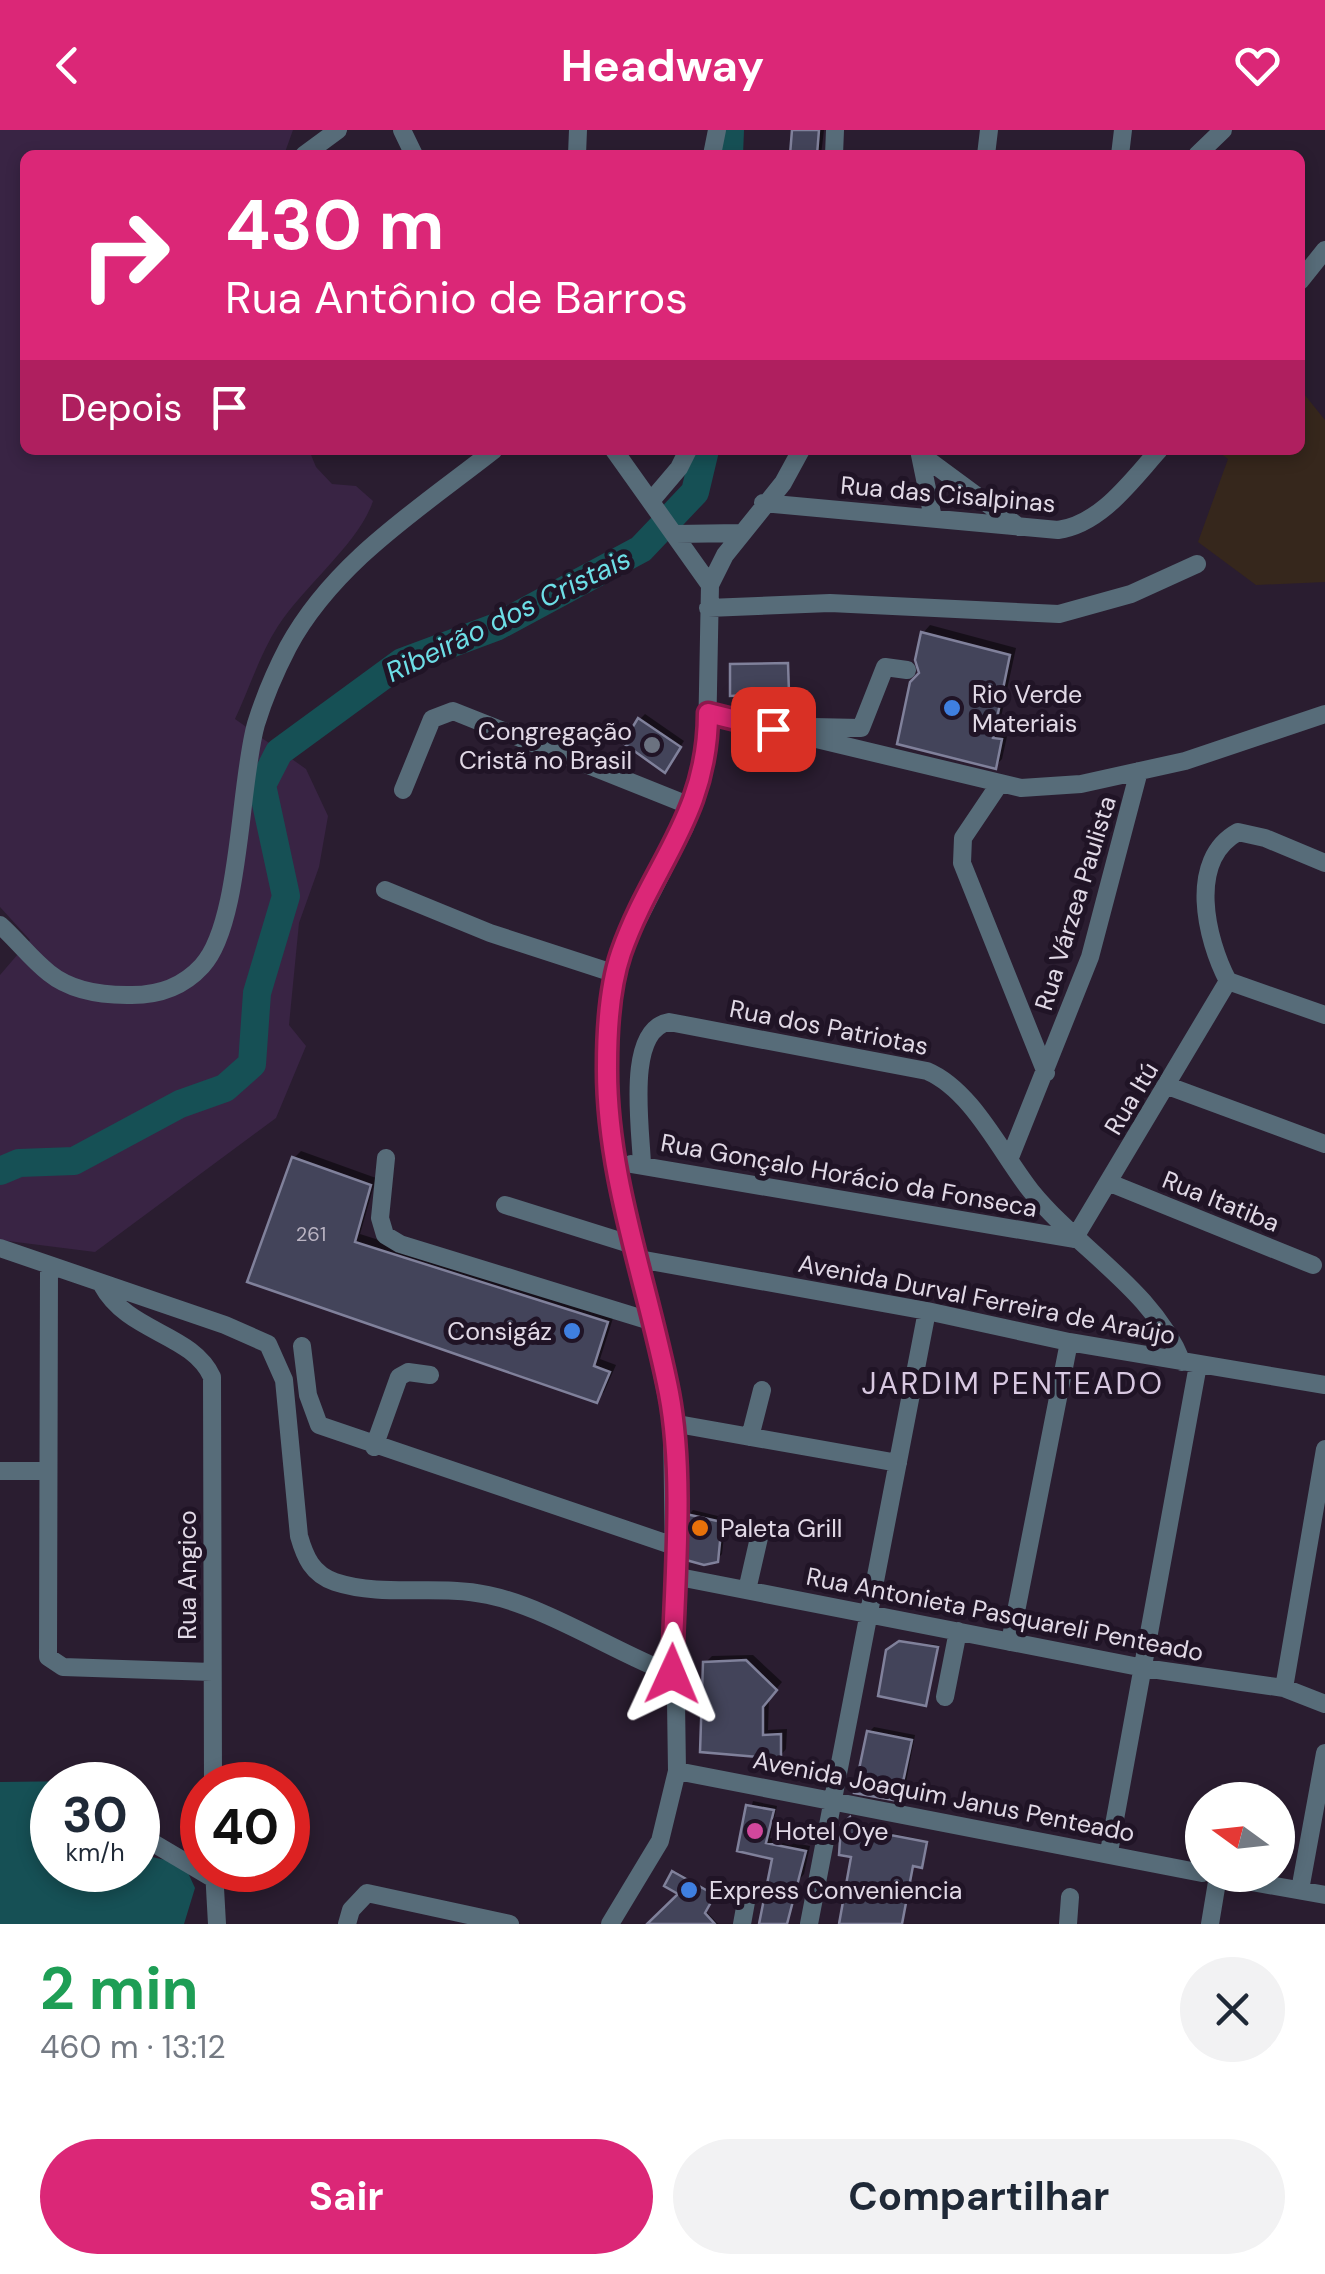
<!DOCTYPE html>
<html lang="pt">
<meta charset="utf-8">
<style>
body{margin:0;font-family:"DM Sans",sans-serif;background:#f2f2f3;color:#1f2937;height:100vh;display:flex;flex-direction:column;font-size:38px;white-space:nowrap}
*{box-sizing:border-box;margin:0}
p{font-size:32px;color:#747a83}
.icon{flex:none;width:55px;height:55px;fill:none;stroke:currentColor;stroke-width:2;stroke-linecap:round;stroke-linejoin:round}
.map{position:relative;height:1794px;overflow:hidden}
.side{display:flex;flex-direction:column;background:#fff;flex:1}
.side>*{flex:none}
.hud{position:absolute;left:20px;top:20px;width:1285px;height:305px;border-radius:15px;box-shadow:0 5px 15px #0003;background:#db2777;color:#fff;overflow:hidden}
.needle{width:65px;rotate:285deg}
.controls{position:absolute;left:1185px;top:1652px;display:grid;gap:20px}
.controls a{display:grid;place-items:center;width:110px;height:110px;border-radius:50%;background:#fff;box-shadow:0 5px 15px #0003;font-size:50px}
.speed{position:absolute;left:30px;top:1632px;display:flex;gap:20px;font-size:50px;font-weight:700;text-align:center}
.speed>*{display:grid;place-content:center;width:130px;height:130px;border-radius:50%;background:#fff;box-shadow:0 5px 15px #0003;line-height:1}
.speed small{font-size:25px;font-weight:400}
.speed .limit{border:15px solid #d22;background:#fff;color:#111}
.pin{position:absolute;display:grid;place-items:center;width:85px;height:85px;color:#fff;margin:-42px;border-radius:20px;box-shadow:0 5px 15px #0006}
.me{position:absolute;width:110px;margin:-55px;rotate:1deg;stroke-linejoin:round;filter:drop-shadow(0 0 8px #0008)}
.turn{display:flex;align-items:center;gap:35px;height:210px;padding:0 40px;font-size:45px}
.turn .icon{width:130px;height:130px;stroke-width:2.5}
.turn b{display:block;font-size:70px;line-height:85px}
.then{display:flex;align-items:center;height:95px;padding:0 40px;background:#0003;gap:20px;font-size:38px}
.round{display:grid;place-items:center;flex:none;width:105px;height:105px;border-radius:52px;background:#f2f2f3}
.overview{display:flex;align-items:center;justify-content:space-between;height:170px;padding:0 40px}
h1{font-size:60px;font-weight:700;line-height:75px;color:#1e9e55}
.cta{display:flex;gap:20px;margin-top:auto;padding:20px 40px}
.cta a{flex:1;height:115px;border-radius:60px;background:#db2777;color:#fff;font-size:40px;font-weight:700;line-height:115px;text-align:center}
.cta a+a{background:#f2f2f3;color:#1f2937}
header{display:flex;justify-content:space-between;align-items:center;height:130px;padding:0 40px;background:#db2777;color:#fff;font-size:45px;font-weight:700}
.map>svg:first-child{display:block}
.education{fill:#36271c}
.green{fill:#392444}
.water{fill:#165055}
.shadow{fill:#0007}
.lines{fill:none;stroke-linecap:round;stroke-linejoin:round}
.river{stroke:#165055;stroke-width:28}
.building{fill:#43445a;stroke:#80819b;stroke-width:2.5}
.minor{stroke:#576c79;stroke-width:18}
.route-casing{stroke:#8e194d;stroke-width:25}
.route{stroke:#db2777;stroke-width:18}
.shop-dot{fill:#3f7fe0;stroke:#201426;stroke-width:4}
.worship-dot{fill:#6b7280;stroke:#201426;stroke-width:4}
.food-dot{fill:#e8710a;stroke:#201426;stroke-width:4}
.hotel-dot{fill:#d1479c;stroke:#201426;stroke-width:4}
.labels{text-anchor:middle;stroke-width:10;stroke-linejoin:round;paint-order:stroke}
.number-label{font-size:20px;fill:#bab4c3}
.street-label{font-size:25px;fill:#e1d9e6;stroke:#201426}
.poi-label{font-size:25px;fill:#e1d9e6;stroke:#201426;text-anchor:start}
.water-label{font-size:28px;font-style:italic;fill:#6ddee6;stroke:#201426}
.quarter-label{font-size:30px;letter-spacing:2.5px;fill:#d8c8e1;stroke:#201426}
</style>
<header><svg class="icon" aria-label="back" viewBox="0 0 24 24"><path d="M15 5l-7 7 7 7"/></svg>Headway<svg class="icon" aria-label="heart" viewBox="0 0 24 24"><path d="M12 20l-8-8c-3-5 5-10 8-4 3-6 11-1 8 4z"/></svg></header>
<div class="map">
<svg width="1325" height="1794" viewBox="0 0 1325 1794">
<rect width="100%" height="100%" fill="#2a1d30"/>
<path class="education" d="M 1300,259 L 1325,290 L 1325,452 L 1256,455 L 1198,412 L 1228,329 L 1216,320 L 1300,320 Z"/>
<path class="green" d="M 0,0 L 293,0 L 284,25 L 25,25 L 25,320 L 309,320 L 316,337 L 332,354 L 356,356 L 373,371 C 359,413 304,456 278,496 C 260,524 249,559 235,589 L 306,639 L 328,686 L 319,737 L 299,793 L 289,895 L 306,916 L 276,988 L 95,1122 L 0,1110 L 0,845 L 30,810 L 0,777 Z"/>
<path class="water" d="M 81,1651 L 82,1655 L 52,1655 L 52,1740 L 138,1740 L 138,1724 L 184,1734 L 195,1758 L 184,1794 L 0,1794 L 0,1652 Z"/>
<path class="shadow" d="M 794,0 L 824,0 L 821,25 L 792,25 Z
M 930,495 L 1016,518 L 998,601 L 1008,602 L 1002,629 L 995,636 L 922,543 L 923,503 Z
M 645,584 L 684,611 L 665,640 L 640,589 Z
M 301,1021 L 376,1048 L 360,1104 L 614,1185 L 600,1229 L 616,1235 L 604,1262 L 596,1270 L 250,1151 L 294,1028 Z
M 693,1380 L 726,1388 L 722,1424 L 717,1429 L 688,1386 Z
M 900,1511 L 939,1515 L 925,1573 L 889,1521 Z
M 753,1525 L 782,1552 L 769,1568 L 768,1600 L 787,1599 L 786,1619 L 780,1626 L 705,1533 L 712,1526 Z
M 874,1597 L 915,1605 L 904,1663 L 898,1669 L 869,1602 Z
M 753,1671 L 777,1676 L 770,1708 L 810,1716 L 804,1744 L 799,1750 L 801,1739 L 784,1794 L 761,1794 L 775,1727 L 740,1719 Z
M 852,1688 L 856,1696 L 928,1711 L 924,1733 L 914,1734 L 902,1794 L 841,1794 L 854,1725 L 847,1693 Z
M 675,1741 L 714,1763 L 705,1780 L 718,1794 L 650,1794 L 682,1763 L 667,1755 Z"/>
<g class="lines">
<path class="river" d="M 729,25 L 730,0
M 0,1041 L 19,1033 L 74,1031 L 180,974 L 225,958 L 252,934 L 257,863 L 286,766 L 262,655 L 279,622 L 402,532 L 496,497 L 641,419 L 695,362 L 705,320"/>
</g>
<path class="building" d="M 792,0 L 819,0 L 817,25 L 790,25 Z
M 921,502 L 1010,525 L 993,608 L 1002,609 L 996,639 L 897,614 L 910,552 L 919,543 L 915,530 Z
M 788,533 L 789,563 L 730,566 L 730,534 Z
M 638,588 L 681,617 L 665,643 L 623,613 Z
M 292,1027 L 371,1055 L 355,1112 L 608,1192 L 594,1236 L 610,1242 L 597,1273 L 247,1152 Z
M 686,1384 L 722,1392 L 718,1432 L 704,1435 L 686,1430 Z
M 899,1511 L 938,1517 L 926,1576 L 878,1566 L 886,1520 Z
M 746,1530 L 777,1560 L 763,1577 L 763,1605 L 781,1604 L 781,1629 L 700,1622 L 703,1532 Z
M 867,1601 L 912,1610 L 899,1671 L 854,1663 Z
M 746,1675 L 774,1680 L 766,1713 L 806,1721 L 787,1794 L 759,1794 L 772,1729 L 737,1721 Z
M 850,1687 L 854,1698 L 927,1712 L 922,1738 L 913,1736 L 902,1794 L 839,1794 L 851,1727 L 839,1725 L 841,1695 Z
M 672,1741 L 715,1765 L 705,1783 L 715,1794 L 647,1794 L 678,1764 L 664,1756 Z"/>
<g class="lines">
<path class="minor" d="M 402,0 L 414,25
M 304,25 L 338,0
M 577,25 L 578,0
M 712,25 L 717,0
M 834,25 L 835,0
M 986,25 L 989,0
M 1120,25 L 1123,0
M 1197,25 L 1223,0
M 1300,151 L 1325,120
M 919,320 L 933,388
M 920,324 L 1019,397
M 651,371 L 679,338 L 688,320
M 763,373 L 1058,400 C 1101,394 1131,351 1159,320
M 676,404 L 740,403
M 710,455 L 725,425 L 783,353 L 801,320
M 708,478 L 830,473 L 1059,484 L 1131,464 L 1197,434
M 708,583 L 1021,658 L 1081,654 L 1185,631 L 1325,584
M 799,602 L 812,597 L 861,598 L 885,537 L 907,540
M 1000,653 L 963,708 L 962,733 L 1046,943
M 403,660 L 432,589 L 453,581 L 693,677
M 1325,733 L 1265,708 L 1238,702 C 1187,730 1206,809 1228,851 L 1325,885
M 385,760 L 490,803 L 616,844
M 0,795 C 17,810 31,829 49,843 C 70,860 101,865 127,865 C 156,866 182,858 202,836 C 241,794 239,654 256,594 C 264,568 275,542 288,517 C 334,432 419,379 494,320
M 1168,956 L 1325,1014
M 386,1028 L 380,1088 L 385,1105 L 400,1114 L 650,1191
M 1009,1030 L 1090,827 L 1139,641
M 631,1034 L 1074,1109
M 642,1035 C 641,999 625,900 669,892 L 927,941 C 972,960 1001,1023 1031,1061 C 1079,1120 1153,1160 1182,1232
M 1110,1053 L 1313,1135
M 505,1075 L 636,1116
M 1074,1109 L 1228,851
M 0,1118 L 225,1195 L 268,1214 L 284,1250 L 299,1406 C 305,1427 312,1444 335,1452 C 384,1468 438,1454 488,1465 C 546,1477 615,1522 672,1544
M 639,1129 L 927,1181 L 1069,1212 L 1325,1255
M 49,1136 L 48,1527 L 63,1537 L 212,1542
M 102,1155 C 128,1203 192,1203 212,1247 L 213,1655
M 302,1216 L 308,1265 L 319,1295 L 674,1416
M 672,1293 L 898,1333
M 750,1307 L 762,1260
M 374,1317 L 399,1247 L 408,1242 L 430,1245
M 0,1341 L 48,1341
M 674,1446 L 1144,1538 L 1284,1558 L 1325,1574
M 747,1460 L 761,1399
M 1010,1512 L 1069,1212
M 1284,1558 L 1325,1319
M 945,1567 L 958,1501
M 677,1641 L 1202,1743
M 138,1704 L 214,1749
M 1109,1722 L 1198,1235
M 214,1740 L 217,1794
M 1213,1745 L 1325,1765
M 1300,1760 L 1325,1623
M 347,1794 L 351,1780 L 367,1763 L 510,1794
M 610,1794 L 660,1711 L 677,1641 L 672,1293 L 639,1129 L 617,1054 L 607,939 L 609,886 L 621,823 L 685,697 L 701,644 L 707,611 L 710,455 L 614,320
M 742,1794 L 748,1761
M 809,1794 L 927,1181
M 1068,1794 L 1070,1767
M 1210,1794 L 1218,1746"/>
</g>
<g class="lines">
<defs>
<path id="route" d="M 672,1544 C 674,1457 685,1347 669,1263 C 648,1154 606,1048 607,936 C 607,899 609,858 621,823 C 652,734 708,686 708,583 L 773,599"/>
</defs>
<use href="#route" class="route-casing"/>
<use href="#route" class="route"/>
</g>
<g class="shop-dot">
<circle cx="952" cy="578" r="10"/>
<circle cx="572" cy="1201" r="10"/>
<circle cx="689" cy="1760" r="10"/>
</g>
<circle class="worship-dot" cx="652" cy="615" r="10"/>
<circle class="food-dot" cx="700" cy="1398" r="10"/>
<circle class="hotel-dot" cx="755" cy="1701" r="10"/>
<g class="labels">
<g class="number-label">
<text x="311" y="1111">261</text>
</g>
<g class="street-label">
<text transform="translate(948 364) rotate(5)" y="9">Rua das Cisalpinas</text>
<text transform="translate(1075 773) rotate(-73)" y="9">Rua Várzea Paulista</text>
<text transform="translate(829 897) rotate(11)" y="9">Rua dos Patriotas</text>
<text transform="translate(1131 968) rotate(-59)" y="9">Rua Itú</text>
<text transform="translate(849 1045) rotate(10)" y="9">Rua Gonçalo Horácio da Fonseca</text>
<text transform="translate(1221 1071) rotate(22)" y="9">Rua Itatiba</text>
<text transform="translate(987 1169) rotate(11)" y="9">Avenida Durval Ferreira de Araújo</text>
<text transform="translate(187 1445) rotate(-90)" y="9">Rua Angico</text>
<text transform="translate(1005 1484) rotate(11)" y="9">Rua Antonieta Pasquareli Penteado</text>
<text transform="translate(944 1666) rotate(11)" y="9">Avenida Joaquim Janus Penteado</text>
</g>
<g class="poi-label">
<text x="972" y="573">Rio Verde<tspan x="972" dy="29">Materiais</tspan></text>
<text x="632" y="610" text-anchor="end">Congregação<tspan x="632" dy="29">Cristã no Brasil</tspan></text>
<text x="552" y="1210" text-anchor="end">Consigáz</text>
<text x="720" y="1407">Paleta Grill</text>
<text x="775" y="1710">Hotel Oye</text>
<text x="709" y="1769">Express Conveniencia</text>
</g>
<g class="water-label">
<text transform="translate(508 485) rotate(-26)" y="10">Ribeirão dos Cristais</text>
</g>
<g class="quarter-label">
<text x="1013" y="1264">JARDIM PENTEADO</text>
</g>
</g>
</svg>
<div class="controls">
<a><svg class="needle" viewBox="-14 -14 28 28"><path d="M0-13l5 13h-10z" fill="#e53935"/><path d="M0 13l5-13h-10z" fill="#747a83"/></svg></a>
</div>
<div class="speed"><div>30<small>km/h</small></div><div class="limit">40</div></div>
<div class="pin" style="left:773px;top:599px;background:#d93025"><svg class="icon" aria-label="arrive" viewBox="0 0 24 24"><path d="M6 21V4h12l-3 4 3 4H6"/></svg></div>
<svg class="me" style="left:672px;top:1544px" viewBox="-20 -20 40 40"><path d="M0-17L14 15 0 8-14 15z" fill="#db2777" stroke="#fff" stroke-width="4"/></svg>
<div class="hud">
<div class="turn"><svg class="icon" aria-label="right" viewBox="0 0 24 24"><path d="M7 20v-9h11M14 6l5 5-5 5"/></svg><div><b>430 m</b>Rua Antônio de Barros</div></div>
<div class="then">Depois<svg class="icon" aria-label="arrive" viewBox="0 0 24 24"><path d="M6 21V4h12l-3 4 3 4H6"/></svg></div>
</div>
</div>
<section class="side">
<div class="overview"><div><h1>2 min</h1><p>460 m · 13:12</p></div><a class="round"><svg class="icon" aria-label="close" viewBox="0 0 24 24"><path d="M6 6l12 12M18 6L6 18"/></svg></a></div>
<div class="cta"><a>Sair</a><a>Compartilhar</a></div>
</section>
